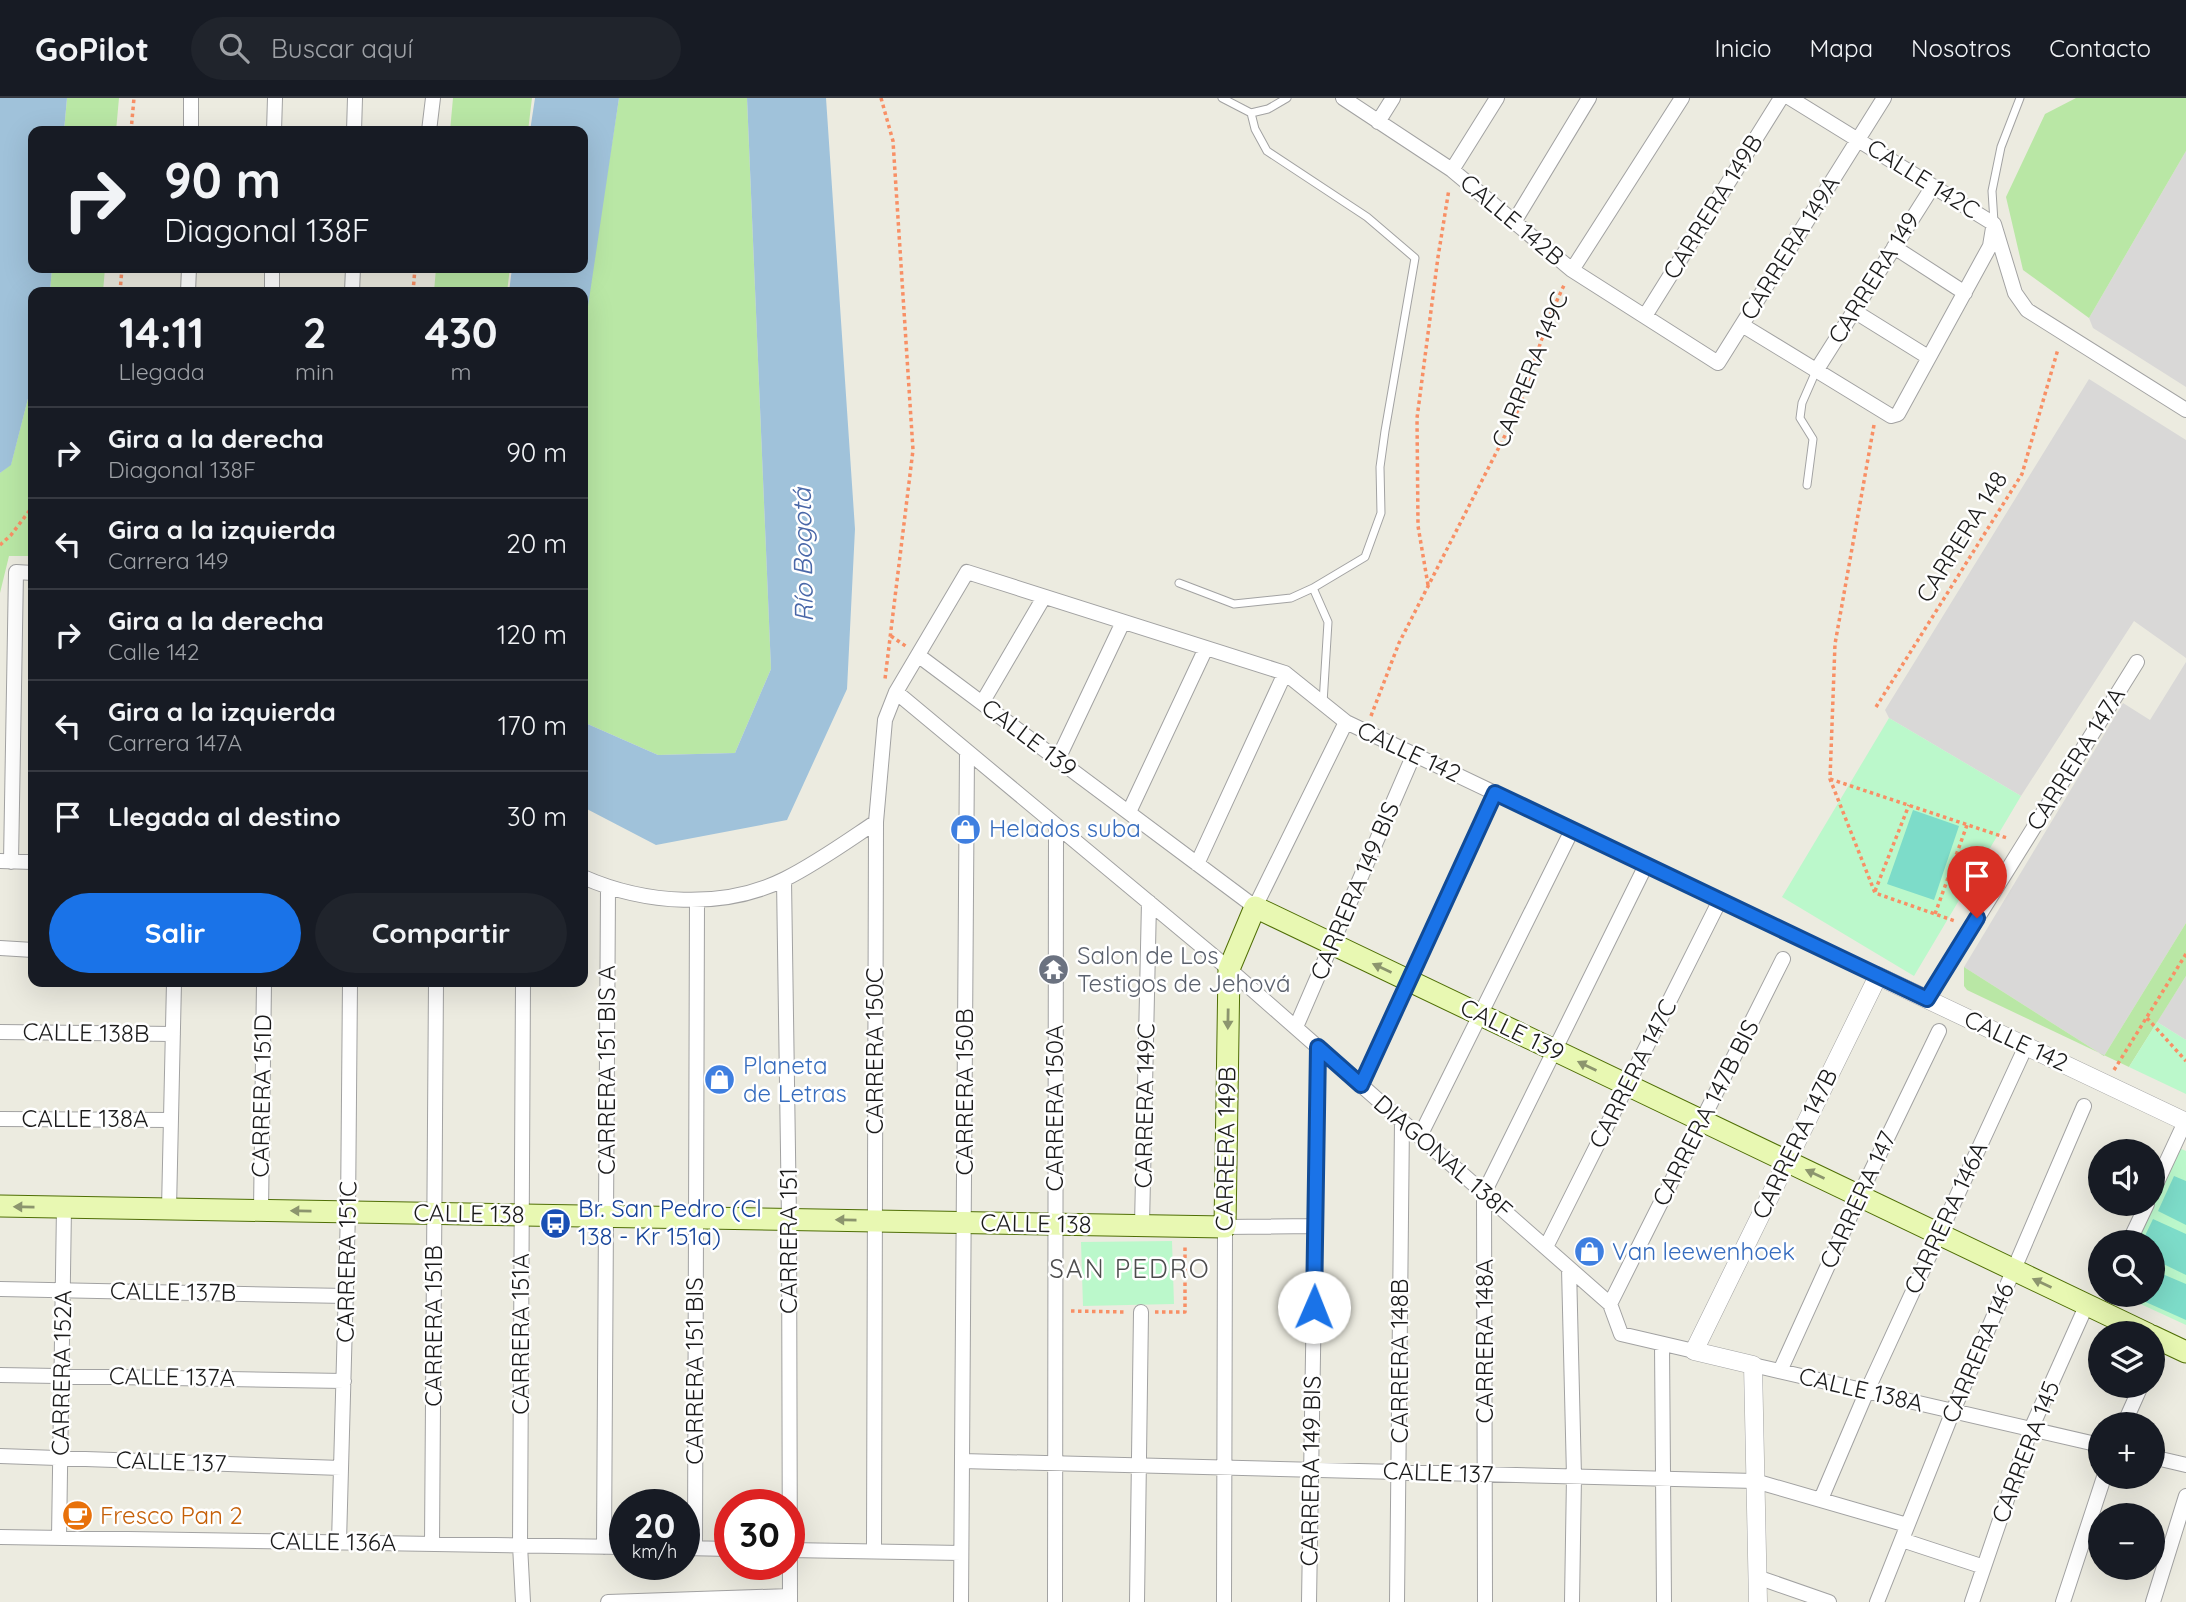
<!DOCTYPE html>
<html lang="es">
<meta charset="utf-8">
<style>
body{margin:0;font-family:Quicksand,sans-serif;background:#20242c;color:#f1f3f6;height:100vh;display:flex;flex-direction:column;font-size:26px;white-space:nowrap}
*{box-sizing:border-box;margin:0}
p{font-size:23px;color:#9ea1a6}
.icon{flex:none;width:38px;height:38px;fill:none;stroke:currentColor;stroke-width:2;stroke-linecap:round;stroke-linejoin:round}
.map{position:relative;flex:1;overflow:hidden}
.panel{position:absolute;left:28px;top:189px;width:560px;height:700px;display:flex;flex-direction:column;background:#171b24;border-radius:14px;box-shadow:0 7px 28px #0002}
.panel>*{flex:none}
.top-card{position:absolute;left:28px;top:28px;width:560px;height:147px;border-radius:14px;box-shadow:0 7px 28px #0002;background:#171b24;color:#f1f3f6;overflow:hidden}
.tools{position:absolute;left:2088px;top:1041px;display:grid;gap:14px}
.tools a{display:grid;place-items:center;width:77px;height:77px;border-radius:50%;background:#171b24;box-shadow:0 7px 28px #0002;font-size:35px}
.speed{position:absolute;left:609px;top:1391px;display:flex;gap:14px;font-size:35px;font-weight:700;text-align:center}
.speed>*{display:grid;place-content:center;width:91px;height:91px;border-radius:50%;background:#171b24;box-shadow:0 7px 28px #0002;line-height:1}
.speed small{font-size:18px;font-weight:400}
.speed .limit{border:10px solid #d22;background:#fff;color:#111}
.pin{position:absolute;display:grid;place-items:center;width:60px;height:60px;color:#fff;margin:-72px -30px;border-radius:50% 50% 50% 0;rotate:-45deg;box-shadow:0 0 7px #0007}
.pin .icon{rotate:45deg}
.me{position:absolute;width:77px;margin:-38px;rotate:1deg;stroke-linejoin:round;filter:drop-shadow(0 0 5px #0008)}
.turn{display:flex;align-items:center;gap:24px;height:147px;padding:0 21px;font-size:32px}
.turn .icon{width:91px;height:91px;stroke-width:2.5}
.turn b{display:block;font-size:49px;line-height:60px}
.eta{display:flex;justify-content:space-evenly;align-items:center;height:119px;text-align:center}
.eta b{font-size:42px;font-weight:700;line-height:49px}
.action{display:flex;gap:14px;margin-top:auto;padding:14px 21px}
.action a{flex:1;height:80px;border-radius:42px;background:#1a73e8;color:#fff;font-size:28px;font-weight:700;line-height:80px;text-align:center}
.action a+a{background:#20242c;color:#f1f3f6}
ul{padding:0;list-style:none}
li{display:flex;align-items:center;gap:21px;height:91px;padding:0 21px;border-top:2px solid #363941}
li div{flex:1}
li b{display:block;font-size:26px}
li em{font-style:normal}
header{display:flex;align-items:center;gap:42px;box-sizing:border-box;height:98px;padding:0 35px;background:#171b24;border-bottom:2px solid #363941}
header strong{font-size:33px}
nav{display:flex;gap:38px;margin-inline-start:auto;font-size:24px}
.search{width:490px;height:63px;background:#20242c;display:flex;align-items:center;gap:18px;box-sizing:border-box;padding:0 24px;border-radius:38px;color:#9ea1a6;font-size:26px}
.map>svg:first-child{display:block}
.residential{fill:#d9d8d7}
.grass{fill:#b9e7a5}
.park{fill:#bbf8cb}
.pitch{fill:#7ddcc9}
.water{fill:#a0c2da}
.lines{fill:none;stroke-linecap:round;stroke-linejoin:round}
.service-casing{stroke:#a2a2a2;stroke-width:9}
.minor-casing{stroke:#a2a2a2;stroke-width:16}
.tertiary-casing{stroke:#a2a2a2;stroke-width:19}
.secondary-casing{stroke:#4f6e05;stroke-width:23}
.path{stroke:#f88f65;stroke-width:3.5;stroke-dasharray:3.5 3.5;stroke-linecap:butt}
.service{stroke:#fff;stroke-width:7}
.minor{stroke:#fff;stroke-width:14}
.tertiary{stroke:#fff;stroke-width:18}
.secondary{stroke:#e8f8b2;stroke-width:21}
.oneway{fill:#8c956e}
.route-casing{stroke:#114b97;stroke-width:18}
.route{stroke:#1a73e8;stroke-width:12}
.labels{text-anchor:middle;stroke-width:5;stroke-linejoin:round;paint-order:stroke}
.street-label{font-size:24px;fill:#1b1b1b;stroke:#fff}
.shop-label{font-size:24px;fill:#366cbe;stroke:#fff;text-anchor:start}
.worship-label{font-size:24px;fill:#5b616d;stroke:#fff;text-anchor:start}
.transit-label{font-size:24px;fill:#164399;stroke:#fff;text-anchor:start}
.food-label{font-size:24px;fill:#c56008;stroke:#fff;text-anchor:start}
.water-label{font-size:26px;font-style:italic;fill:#4967a8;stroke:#fff}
.neighbourhood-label{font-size:26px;letter-spacing:2px;fill:#4e4e4e;stroke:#fff}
</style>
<header>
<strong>GoPilot</strong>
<div class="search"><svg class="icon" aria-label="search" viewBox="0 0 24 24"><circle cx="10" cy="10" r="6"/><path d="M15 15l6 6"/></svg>Buscar aquí</div>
<nav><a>Inicio</a><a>Mapa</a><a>Nosotros</a><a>Contacto</a></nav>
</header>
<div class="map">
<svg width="2186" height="1504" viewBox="0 0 2186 1504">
<rect width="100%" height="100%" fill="#ecebe0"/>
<path class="residential" d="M 2186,53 L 2186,289 L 2093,230 L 2089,220 Z
M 2089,281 L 2186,342 L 2186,560 L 2134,523 L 2021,698 L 1889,620 L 1885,612 Z
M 2186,564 L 2186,825 L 2104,958 L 1964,869 L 2123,605 L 2150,622 Z
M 2186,878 L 2186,942 L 2157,924 Z"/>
<path class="grass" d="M 67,0 L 119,0 L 116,33 L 64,33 Z
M 453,0 L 532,0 L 528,33 L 450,33 Z
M 619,0 L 747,0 L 771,571 L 735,655 L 658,657 L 583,624 L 583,229 Z
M 2076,0 L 2186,0 L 2186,53 L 2089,220 L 2023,172 L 2006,99 L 2045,16 Z
M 52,170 L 105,170 L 103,194 L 50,194 Z
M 436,170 L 510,170 L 507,194 L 434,194 Z
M 33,281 L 33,458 L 9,458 L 0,495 L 0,375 L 11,366 Z
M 2186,825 L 2186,878 L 2129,969 L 1967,892 L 1964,888 L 1964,869 L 2104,958 Z"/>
<path class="park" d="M 1889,620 L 2021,698 L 1914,878 L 1782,799 Z
M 2157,924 L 2186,942 L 2186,996 L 2129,969 Z
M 2177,1049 L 2186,1053 L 2186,1227 L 2121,1197 L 2152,1197 L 2152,1144 L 2134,1144 Z
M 1172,1143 L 1174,1206 L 1083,1208 L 1081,1144 Z"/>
<path class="pitch" d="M 1913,712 L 1959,728 L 1934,802 L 1887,786 Z
M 2174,1078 L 2186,1083 L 2186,1127 L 2158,1113 Z
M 2153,1121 L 2186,1136 L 2186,1177 L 2153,1161 L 2152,1144 L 2142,1144 Z
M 2153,1172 L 2186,1186 L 2186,1222 L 2130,1197 L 2152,1197 Z"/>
<path class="water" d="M 0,0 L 67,0 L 64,33 L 33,33 L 33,170 L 52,170 L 50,194 L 33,194 L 33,281 L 11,367 L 0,375 Z
M 535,0 L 619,0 L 583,242 L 583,194 L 509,194 L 512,170 L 583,170 L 583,33 L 530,33 Z
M 747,0 L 826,0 L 855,431 L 847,591 L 787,722 L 656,747 L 583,709 L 583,624 L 658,657 L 735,655 L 771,571 Z"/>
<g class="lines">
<defs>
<path id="service" d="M 1222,0 L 1251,15 L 1268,11 L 1287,0
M 1994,124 L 1992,93 L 2001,49 L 2020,0
M 1807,387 L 1813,341 L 1800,320 L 1802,305 L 1816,273
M 1179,485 L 1234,506 L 1291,500 L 1313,490 L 1365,459 L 1381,415 L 1380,369 L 1385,333 L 1415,160 L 1367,119 L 1267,53 L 1255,31 L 1251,15
M 1313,490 L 1328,524 L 1323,605"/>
<path id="minor" d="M 1343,0 L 1452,72 L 1572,172 L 1718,265 L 1884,0
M 1790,0 L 1994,126 L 2015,195 L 2027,212 L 2186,312
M 1378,24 L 1393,0
M 191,33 L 191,0
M 274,33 L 275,0
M 354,33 L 355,0
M 429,33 L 433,0
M 1452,72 L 1497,0
M 1514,124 L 1589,0
M 1894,149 L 1965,195
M 1572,172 L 1682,0
M 188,194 L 189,170
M 272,194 L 272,170
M 352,194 L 353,170
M 1854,213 L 1928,259
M 1645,218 L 1781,0
M 1742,227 L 1891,318 L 1898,316 L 1990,148 L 1993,130
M 1816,273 L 1933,88
M 919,558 L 1255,809 L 1346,624
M 896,594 L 1229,871 L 1610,1206 L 1621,1236 L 1694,1253
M 982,605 L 1044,499
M 1058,661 L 1123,524
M 1129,714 L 1206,550
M 0,763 L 33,764
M 11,764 L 16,474 L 33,475
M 1197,766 L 1285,575
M 583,779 C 644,806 723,812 785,781 C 817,765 846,744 876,724
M 784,782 L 789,1121 L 790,1504
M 0,850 L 33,852
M 1927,901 L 2137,564
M 1296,929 L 1414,656
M 0,934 L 173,936
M 1361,987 L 1495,695
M 0,1021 L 170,1022
M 1420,1038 L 1572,732
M 2152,1095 L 2185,1024
M 169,1111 L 174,884
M 261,1113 L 264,884
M 1142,1127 L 1149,804
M 2129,1144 L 2147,1106
M 1546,1149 L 1720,802
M 1569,1170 L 1574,1378 L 1572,1504
M 0,1191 L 346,1198
M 1610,1206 L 1783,861
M 1662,1246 L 1664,1504
M 2152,1261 L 2161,1241
M 1753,1267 L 2100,1347
M 1780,1273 L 1864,1088 L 1939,933
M 0,1277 L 344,1283
M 2124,1326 L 2141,1288
M 0,1358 L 341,1370
M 2152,1359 L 2186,1367
M 962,1363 L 1755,1383 L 1907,1427
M 1821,1401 L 1867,1293 L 2026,948
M 0,1439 L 625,1449
M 59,1440 L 64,1109
M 1902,1442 L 1984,1469
M 339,1444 L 348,1114 L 350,884
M 432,1446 L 436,884
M 604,1449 L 608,790
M 684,1450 L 730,1451
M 695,1450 L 697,802
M 789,1452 L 961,1455
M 874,1453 L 876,724 L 885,622 L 896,594 L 967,474 L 1285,575 L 1346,624 L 1878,878
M 1757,1479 L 1829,1504
M 523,1504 L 520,1447 L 523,884
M 608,1504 L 790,1498
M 961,1504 L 967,653
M 1055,1504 L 1056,727
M 1137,1504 L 1141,1214
M 1224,1504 L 1225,1129 L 1316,1128
M 1309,1504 L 1318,949
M 1397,1504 L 1402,1023
M 1485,1504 L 1484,1095 L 1646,767
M 1877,1504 L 1953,1313 L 2084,1008
M 1972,1504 L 2031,1331 L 2087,1206
M 2063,1504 L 2104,1379
M 2153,1504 L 2186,1398"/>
<path id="tertiary" d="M 1758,1504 L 1753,1267 L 1694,1253 L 1878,878 L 2186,1024"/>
<path id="secondary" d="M 0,1108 L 1225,1129 L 1229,871 L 1255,809 L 2148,1236
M 2152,1238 L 2186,1254"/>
</defs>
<use href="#service" class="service-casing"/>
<use href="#minor" class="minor-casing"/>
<use href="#tertiary" class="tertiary-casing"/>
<use href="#secondary" class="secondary-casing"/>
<path class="path" d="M 881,0 L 893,43 L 913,352 L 885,581
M 131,33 L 134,0
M 120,194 L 122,170
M 413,194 L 415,170
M 1874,327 L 1835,546 L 1830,681 L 1875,795 L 1955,823
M 0,447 L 11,437 L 33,408
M 1428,487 L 1418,428 L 1417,320 L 1438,159 L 1449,91
M 891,538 L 907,549
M 1876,609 L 2022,376 L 2058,251
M 1371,618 L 1399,545 L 1519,310 L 1548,222 L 1565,185
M 1830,681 L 2007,740
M 1875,793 L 1909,707
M 1935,816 L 1967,727
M 2147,920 L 2186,963
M 2114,972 L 2186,856
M 1071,1213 L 1126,1214
M 1155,1214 L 1185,1214 L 1185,1147"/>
<use href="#service" class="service"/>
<use href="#minor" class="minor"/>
<use href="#tertiary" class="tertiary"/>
<use href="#secondary" class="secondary"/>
</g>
<defs><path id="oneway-solid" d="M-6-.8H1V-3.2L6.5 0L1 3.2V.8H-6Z" transform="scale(1.75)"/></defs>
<g class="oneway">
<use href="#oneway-solid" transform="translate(1382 870) rotate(-155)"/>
<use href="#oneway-solid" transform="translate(1228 921) rotate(91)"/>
<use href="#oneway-solid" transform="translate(1587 968) rotate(-154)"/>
<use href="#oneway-solid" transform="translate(1815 1076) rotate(-155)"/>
<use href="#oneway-solid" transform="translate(24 1109) rotate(-179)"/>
<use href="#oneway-solid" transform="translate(301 1113) rotate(-179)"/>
<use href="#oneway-solid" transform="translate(846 1122) rotate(-179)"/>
<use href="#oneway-solid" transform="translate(2042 1185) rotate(-155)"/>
</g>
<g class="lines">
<defs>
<path id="route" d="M 1314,1209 L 1318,949 L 1361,987 L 1495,695 L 1927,901 L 1977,820"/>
</defs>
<use href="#route" class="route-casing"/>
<use href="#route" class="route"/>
</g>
<defs>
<symbol id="shop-disc" viewBox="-11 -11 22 22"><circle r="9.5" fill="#3f7fe0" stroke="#fff"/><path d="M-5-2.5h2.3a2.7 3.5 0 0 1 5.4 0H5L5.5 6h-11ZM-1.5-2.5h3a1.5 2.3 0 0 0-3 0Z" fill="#fff"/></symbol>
<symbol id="temple-disc" viewBox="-11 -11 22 22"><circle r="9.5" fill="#6b7280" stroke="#fff"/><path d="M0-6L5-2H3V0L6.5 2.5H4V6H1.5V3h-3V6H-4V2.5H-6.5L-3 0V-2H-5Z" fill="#fff"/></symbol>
<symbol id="bus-disc" viewBox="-11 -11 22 22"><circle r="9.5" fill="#1a4fb4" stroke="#fff"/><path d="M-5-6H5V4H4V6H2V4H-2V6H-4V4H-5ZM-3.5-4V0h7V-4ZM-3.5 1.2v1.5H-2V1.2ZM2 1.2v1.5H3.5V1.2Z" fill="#fff"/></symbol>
<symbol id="cafe-disc" viewBox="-11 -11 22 22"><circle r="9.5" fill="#e8710a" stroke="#fff"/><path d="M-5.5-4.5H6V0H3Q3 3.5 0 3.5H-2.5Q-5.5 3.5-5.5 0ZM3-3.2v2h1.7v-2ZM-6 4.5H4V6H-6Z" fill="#fff"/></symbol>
</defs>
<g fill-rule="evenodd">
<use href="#shop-disc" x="948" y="714" width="35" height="35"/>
<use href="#temple-disc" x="1036" y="854" width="35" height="35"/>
<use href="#shop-disc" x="702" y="964" width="35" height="35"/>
<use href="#bus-disc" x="538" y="1108" width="35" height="35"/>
<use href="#shop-disc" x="1572" y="1136" width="35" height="35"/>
<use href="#cafe-disc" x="60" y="1400" width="35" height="35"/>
</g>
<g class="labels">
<g class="street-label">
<text transform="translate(1923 81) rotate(32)" y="8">CALLE 142C</text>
<text transform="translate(1713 109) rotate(-58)" y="8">CARRERA 149B</text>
<text transform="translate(1512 122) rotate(40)" y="8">CALLE 142B</text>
<text transform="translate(1790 150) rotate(-58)" y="8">CARRERA 149A</text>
<text transform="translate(1874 180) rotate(-58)" y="8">CARRERA 149</text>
<text transform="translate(1530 272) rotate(-68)" y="8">CARRERA 149C</text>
<text transform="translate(1962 439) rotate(-58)" y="8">CARRERA 148</text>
<text transform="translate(1029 640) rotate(37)" y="8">CALLE 139</text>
<text transform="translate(1409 654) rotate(25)" y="8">CALLE 142</text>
<text transform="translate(2076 661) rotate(-58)" y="8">CARRERA 147A</text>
<text transform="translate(1355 793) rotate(-67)" y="8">CARRERA 149 BIS</text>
<text transform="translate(1512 932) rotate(26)" y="8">CALLE 139</text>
<text transform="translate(86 935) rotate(1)" y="8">CALLE 138B</text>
<text transform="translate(2016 943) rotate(25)" y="8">CALLE 142</text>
<text transform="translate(875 953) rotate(-90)" y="8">CARRERA 150C</text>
<text transform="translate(607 972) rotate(-90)" y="8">CARRERA 151 BIS A</text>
<text transform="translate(1633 976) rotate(-63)" y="8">CARRERA 147C</text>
<text transform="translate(965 994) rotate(-90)" y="8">CARRERA 150B</text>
<text transform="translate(262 998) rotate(-89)" y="8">CARRERA 151D</text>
<text transform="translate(1145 1008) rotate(-89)" y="8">CARRERA 149C</text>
<text transform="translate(1055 1010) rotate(-90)" y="8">CARRERA 150A</text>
<text transform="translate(1706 1015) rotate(-63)" y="8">CARRERA 147B BIS</text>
<text x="85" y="1029">CALLE 138A</text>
<text transform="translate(1795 1046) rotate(-64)" y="8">CARRERA 147B</text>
<text transform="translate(1226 1051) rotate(-89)" y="8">CARRERA 149B</text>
<text transform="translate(1443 1059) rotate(41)" y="8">DIAGONAL 138F</text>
<text transform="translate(1858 1102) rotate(-65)" y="8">CARRERA 147</text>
<text transform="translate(469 1116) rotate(1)" y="8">CALLE 138</text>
<text transform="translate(1946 1120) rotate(-65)" y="8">CARRERA 146A</text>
<text transform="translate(1036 1126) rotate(1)" y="8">CALLE 138</text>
<text transform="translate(789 1143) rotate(-90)" y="8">CARRERA 151</text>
<text transform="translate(347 1164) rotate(-89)" y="8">CARRERA 151C</text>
<text transform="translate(173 1194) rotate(1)" y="8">CALLE 137B</text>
<text transform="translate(434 1228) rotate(-90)" y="8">CARRERA 151B</text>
<text transform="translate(521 1236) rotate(-90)" y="8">CARRERA 151A</text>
<text transform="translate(1485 1243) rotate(-90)" y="8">CARRERA 148A</text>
<text transform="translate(1978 1255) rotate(-67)" y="8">CARRERA 146</text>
<text transform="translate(1400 1263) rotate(-90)" y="8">CARRERA 148B</text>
<text transform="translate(695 1273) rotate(-90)" y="8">CARRERA 151 BIS</text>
<text transform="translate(62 1275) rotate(-89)" y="8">CARRERA 152A</text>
<text transform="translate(172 1279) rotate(1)" y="8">CALLE 137A</text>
<text transform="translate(1861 1292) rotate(13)" y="8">CALLE 138A</text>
<text transform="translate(2026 1354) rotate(-69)" y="8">CARRERA 145</text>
<text transform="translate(171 1364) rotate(2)" y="8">CALLE 137</text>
<text transform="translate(1311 1373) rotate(-89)" y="8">CARRERA 149 BIS</text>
<text transform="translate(1438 1375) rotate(2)" y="8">CALLE 137</text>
<text transform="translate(333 1444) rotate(1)" y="8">CALLE 136A</text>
</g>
<g class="shop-label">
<text x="989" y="739">Helados suba</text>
<text x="743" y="976">Planeta<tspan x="743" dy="28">de Letras</tspan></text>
<text x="1612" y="1162">Van leewenhoek</text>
</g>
<g class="worship-label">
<text x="1077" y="866">Salon de Los<tspan x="1077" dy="28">Testigos de Jehová</tspan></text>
</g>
<g class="transit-label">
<text x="578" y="1119">Br. San Pedro (Cl<tspan x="578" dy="28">138 - Kr 151a)</tspan></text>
</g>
<g class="food-label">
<text x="100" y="1426">Fresco Pan 2</text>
</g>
<g class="water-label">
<text transform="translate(803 457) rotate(-91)" y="9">Río Bogotá</text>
</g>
<g class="neighbourhood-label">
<text x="1130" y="1180">SAN PEDRO</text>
</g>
</g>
</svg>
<div class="tools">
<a><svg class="icon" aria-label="sound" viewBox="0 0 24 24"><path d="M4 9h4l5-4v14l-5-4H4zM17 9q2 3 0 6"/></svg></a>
<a><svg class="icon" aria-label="search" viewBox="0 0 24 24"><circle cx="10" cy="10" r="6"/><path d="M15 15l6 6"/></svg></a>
<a><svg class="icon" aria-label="layers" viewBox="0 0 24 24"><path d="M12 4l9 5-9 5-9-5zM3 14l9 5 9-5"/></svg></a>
<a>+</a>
<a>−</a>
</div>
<div class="speed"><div>20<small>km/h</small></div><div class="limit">30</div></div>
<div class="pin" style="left:1977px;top:820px;background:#d93025"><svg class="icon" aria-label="arrive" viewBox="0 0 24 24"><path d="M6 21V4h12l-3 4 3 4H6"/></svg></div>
<svg class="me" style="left:1314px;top:1209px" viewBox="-20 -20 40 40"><circle r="19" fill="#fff"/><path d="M0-13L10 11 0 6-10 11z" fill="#1a73e8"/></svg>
<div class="top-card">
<div class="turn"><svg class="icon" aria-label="right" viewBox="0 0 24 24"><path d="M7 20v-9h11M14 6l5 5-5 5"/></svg><div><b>90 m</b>Diagonal 138F</div></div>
</div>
<section class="panel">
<div class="eta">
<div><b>14:11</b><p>Llegada</p></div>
<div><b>2</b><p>min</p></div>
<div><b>430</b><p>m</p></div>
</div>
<ul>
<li><svg class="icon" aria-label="right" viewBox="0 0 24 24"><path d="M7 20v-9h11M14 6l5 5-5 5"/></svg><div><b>Gira a la derecha</b><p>Diagonal 138F</p></div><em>90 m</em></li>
<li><svg class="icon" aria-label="left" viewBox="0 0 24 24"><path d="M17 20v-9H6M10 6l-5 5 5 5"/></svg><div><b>Gira a la izquierda</b><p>Carrera 149</p></div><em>20 m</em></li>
<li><svg class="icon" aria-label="right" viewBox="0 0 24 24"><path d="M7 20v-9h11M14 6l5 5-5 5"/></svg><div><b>Gira a la derecha</b><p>Calle 142</p></div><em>120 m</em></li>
<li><svg class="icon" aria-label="left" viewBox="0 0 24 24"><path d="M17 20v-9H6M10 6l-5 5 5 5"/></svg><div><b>Gira a la izquierda</b><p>Carrera 147A</p></div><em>170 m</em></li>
<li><svg class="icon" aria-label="arrive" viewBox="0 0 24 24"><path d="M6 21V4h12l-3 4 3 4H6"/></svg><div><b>Llegada al destino</b></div><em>30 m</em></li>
</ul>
<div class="action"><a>Salir</a><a>Compartir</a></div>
</section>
</div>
